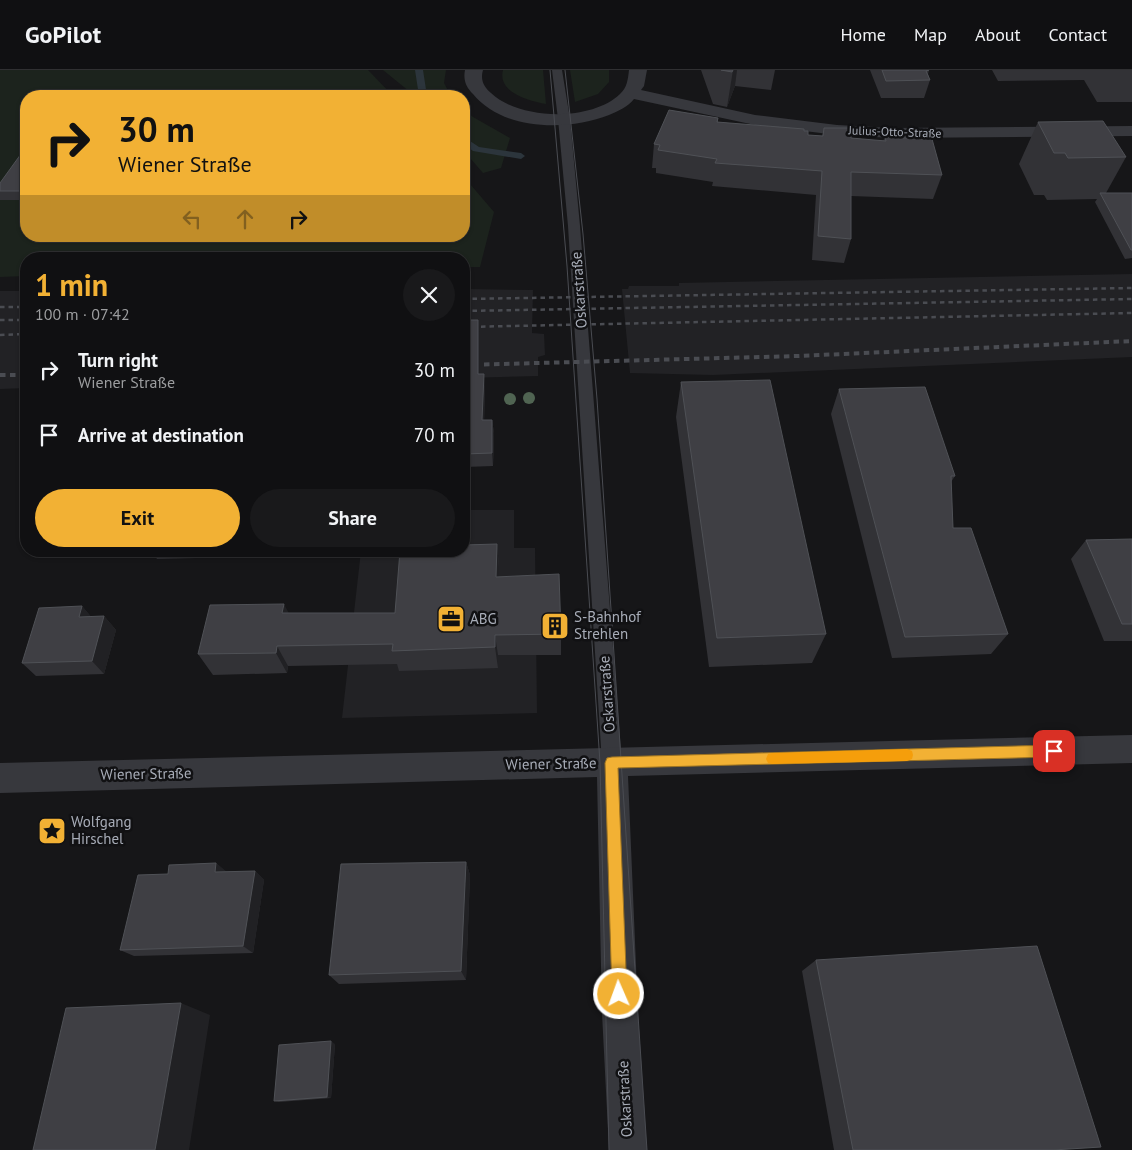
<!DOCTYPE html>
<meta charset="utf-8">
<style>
body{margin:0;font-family:"PT Sans",sans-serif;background:#19191b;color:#f1f3f6;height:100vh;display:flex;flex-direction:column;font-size:19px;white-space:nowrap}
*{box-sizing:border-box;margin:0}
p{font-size:16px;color:#9c9d9f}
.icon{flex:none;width:28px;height:28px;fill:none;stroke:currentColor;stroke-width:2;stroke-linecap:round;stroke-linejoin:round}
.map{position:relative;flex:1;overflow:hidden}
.sheet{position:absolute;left:20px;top:182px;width:450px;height:305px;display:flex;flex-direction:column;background:#101012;border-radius:20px;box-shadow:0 1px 4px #0004,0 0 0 1px #303032}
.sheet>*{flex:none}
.guide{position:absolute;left:20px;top:20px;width:450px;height:152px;border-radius:20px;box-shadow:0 1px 4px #0004,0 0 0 1px #303032;background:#f2b134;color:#111;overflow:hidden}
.pin{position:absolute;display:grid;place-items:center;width:42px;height:42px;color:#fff;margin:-21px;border-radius:10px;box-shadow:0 2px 8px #0006}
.me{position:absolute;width:55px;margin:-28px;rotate:358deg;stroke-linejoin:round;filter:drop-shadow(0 0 4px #0008)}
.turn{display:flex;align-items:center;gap:18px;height:105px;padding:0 15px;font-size:22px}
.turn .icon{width:65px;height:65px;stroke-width:2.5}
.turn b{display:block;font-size:35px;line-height:42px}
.lanes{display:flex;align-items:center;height:48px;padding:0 15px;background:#0003;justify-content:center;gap:25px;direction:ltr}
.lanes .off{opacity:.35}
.round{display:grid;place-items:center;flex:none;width:52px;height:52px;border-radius:26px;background:#19191b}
.overview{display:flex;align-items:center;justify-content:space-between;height:85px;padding:0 15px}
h1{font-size:30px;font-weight:800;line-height:38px;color:#f2b134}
.cta{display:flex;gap:10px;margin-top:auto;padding:10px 15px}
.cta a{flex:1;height:58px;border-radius:30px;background:#f2b134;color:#111;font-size:20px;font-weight:800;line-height:58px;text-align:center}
.cta a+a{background:#19191b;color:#f1f3f6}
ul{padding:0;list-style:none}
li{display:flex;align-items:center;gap:15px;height:65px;padding:0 15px}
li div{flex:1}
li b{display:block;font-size:19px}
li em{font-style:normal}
header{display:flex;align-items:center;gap:30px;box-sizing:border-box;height:70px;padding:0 25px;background:#101012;border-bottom:1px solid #303032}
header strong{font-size:24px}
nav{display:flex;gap:28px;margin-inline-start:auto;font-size:18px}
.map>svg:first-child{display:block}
.built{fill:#222225}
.green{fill:#1c231d}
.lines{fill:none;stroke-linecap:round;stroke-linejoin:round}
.stream{fill:#2c353c;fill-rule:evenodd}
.service{fill:#37383d;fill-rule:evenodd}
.minor{fill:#37383d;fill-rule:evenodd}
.tram{stroke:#4a4c52;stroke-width:1}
.rail-far1{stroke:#4a4c52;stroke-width:2.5;stroke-dasharray:4.5 4;stroke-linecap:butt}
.rail{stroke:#4a4c52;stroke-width:4;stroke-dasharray:5.5 4.5;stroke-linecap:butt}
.tree{fill:#506452}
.wall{fill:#323236}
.shaded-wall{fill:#212124}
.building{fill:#3f3f44;stroke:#4f5156}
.route{fill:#f2b134;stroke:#9d7322}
.slow{fill:#f59e0b}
.labels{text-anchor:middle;stroke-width:5;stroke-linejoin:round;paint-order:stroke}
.far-street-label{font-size:12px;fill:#a8adb8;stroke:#111113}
.street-label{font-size:15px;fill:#a8adb8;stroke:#111113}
.poi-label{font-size:15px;fill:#a8adb8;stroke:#111113;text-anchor:start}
</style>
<header>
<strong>GoPilot</strong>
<nav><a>Home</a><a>Map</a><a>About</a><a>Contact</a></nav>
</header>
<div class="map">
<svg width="1132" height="1080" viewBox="0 0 1132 1080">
<rect width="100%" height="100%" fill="#161618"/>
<path class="built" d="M 1132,204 L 1132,287 L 713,305 L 630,303 L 622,219 L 628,219 L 629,216 L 679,216 L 679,213 Z
M 464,219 L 533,220 L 532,263 L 544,264 L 545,285 L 538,287 L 538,306 L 464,308 Z
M 0,221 L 26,221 L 26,318 L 0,319 Z
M 464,440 L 514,440 L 514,478 L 535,478 L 537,643 L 342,648 L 361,481 L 464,481 Z"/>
<path class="green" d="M 0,0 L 368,0 L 393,26 L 26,26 L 26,166 L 464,166 L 464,107 L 494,142 L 480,197 L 464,197 L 464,189 L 26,189 L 26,206 L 0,207 Z
M 383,0 L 446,0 L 444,13 L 451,26 L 415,26 Z
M 503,0 L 543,0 L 546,34 C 530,31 497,23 503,0 Z
M 570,0 L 609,0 L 609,12 L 598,24 L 575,32 Z
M 464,40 L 473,47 L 510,68 L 501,98 L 483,103 L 464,81 Z"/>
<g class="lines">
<path class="stream" d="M 415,0 L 423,0 L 427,26 L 419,26 Z
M 464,67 L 479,77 L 521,83 L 525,86 L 521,89 L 473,81 L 464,74 Z"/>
<path class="service" d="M 552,0 L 562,0 L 570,49 L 580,156 L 622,693 L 619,699 L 612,702 L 605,699 L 602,693 L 568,156 L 558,49 Z"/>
<path class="minor" d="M 465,0 L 483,0 C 480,10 484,17 491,23 C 519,50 591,52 620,24 C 627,18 628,9 629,0 L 647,0 L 644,16 L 641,20 L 755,45 L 837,55 L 893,58 L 1132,56 L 1132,66 L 893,68 L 837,65 L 755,55 L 634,29 C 628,37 618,41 609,45 C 568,61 503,61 473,24 C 466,17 463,10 465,0 Z
M 1132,665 L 1132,693 L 628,706 L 638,943 L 647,1080 L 609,1080 L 602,943 L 597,707 L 0,723 L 0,693 Z"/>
<path class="tram" d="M 550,0 L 567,196 L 600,693 L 609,1080
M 565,0 L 583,164 L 597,329 L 647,1080"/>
<path class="rail-far1" d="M 464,229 L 1132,218
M 0,237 L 26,237
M 464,241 L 1132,229
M 0,250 L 26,250
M 464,257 L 1132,243
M 0,265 L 26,264"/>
<path class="rail" d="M 464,295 L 798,286 L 1132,271
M 0,305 L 26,305"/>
</g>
<g class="tree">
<circle cx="529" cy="328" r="6"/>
<circle cx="510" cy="329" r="6"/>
</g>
<path class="wall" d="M 701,0 L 775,0 L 771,20 L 735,16 L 727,37 L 713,34 Z
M 870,0 L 929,0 L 928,4 L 930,10 L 924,28 L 881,28 Z
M 992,0 L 1132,0 L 1132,32 L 1097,32 L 1084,10 L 998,11 Z
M 718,48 L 718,52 L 804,61 L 808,65 L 822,66 L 824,58 L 851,68 L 883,71 L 885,67 L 942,105 L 933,129 L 851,126 L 851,169 L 844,193 L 812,190 L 816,125 L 712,116 L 713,112 L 656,103 L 656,98 L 652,98 L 654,74 Z
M 1038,52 L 1126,87 L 1106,123 L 1132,123 L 1132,188 L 1125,189 L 1095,132 L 1097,129 L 1047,130 L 1044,125 L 1034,125 L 1019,94 Z
M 26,77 L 26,130 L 0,130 L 0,121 Z
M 464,250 L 480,263 L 480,304 L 485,318 L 484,350 L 492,350 L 494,363 L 493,396 L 465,397 L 465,404 L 464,404 Z
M 681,312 L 826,564 L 812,593 L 709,597 L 676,347 Z
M 839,319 L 955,406 L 951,412 L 953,458 L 1008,564 L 991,584 L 892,588 L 831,344 Z
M 1132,469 L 1132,571 L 1104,571 L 1071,489 L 1086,470 Z
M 497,474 L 499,497 L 499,507 L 561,564 L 561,585 L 498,585 L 498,598 L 399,601 L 397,594 L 288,596 L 287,603 L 213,605 L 198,584 L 289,543 L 395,543 Z
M 152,481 L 197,481 L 196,488 L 157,489 Z
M 82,536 L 91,547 L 104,546 L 116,560 L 104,604 L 36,606 L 22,593 Z
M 466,792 L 470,805 L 466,910 L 339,914 L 329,905 Z
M 216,793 L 226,802 L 255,801 L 264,810 L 253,883 L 134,886 L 120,880 L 168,804 Z
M 816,890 L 1053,1080 L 834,1080 L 802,901 Z
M 335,974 L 331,1028 L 279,1032 L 274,1031 Z"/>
<path class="shaded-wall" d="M 733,0 L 737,0 L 735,16 L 727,37 Z
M 478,250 L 480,263 L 480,318 L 478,304 Z
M 484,304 L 485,318 L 484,363 L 482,350 Z
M 492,350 L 494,363 L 493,396 L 492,383 Z
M 464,386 L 465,397 L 465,404 L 464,397 Z
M 497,474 L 499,497 L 499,529 L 496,507 Z
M 191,481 L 197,481 L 196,488 Z
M 284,534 L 295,555 L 282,543 Z
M 82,536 L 95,551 L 79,547 Z
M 104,546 L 116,560 L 104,604 L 92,591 Z
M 495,565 L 498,585 L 498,598 L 495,577 Z
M 277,576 L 288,596 L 287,603 L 276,583 Z
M 466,792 L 470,805 L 466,910 L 461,901 Z
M 216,793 L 227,802 L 215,802 Z
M 255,801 L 264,810 L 253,883 L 243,876 Z
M 181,933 L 210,945 L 189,1080 L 155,1080 Z
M 331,971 L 335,974 L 331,1028 L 327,1027 Z"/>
<path class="building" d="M 721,0 L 733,0 L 732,2 Z
M 882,0 L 929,0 L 926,1 L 930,10 L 886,11 Z
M 669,40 L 718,48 L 717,52 L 804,59 L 804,61 L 808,61 L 808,65 L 823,66 L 824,58 L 851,58 L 851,68 L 886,71 L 885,67 L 932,69 L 942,105 L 851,102 L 851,169 L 818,166 L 822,101 L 715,93 L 717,89 L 658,80 L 660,75 L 654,74 Z
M 1103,51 L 1126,87 L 1068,88 L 1065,83 L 1054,83 L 1038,52 Z
M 26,77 L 26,121 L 0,121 L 0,113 Z
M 1100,123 L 1132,123 L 1132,180 L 1131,180 Z
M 464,250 L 478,250 L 478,304 L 484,304 L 482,350 L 492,350 L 492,383 L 464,384 Z
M 770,310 L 826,564 L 717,568 L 681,312 Z
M 925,317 L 955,406 L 951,406 L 953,458 L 971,458 L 1008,564 L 905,567 L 839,319 Z
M 1132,469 L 1132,554 L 1122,554 L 1086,470 Z
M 497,474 L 496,507 L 559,504 L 561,564 L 495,565 L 495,577 L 392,581 L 393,574 L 277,576 L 276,583 L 198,584 L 210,535 L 284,534 L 282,543 L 395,543 L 400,481 L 464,481 L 464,475 Z
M 82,536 L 79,547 L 104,546 L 92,591 L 22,593 L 39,538 Z
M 466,792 L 461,901 L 329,905 L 341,794 Z
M 216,793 L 215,802 L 255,801 L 243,876 L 120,880 L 138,805 L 168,804 L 169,795 Z
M 1037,876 L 1101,1077 L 1053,1080 L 853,1080 L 816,890 Z
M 181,933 L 155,1080 L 33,1080 L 66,938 Z
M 331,971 L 327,1027 L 274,1031 L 279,975 Z"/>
<path class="route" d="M 1054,675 L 1058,677 L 1060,681 L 1058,685 L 1054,687 L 618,698 L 627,924 L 624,929 L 619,931 L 614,929 L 612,924 L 605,693 L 607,688 L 612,687 Z"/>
<path class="slow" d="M 907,679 L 912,681 L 913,685 L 912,689 L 907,691 L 772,694 L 768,693 L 766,689 L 768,684 L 772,683 Z"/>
<defs>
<symbol id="office-square" viewBox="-11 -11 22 22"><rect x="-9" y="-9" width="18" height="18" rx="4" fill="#f2b134" stroke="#111113"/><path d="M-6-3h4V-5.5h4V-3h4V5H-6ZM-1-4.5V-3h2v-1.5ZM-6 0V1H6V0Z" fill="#111"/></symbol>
<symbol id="building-square" viewBox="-11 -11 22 22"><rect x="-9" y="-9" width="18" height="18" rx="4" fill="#f2b134" stroke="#111113"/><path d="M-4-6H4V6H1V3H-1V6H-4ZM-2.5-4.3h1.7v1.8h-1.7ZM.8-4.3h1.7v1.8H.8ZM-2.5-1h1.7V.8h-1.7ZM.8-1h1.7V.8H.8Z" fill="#111"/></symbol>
<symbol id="sight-square" viewBox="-11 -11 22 22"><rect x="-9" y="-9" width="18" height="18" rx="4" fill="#f2b134" stroke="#111113"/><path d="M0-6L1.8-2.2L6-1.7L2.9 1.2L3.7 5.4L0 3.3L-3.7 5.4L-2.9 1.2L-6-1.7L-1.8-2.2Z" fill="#111"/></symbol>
</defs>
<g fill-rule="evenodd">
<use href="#office-square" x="435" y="533" width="32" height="32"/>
<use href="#building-square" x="539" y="540" width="32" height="32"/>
<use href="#sight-square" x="36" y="745" width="32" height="32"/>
</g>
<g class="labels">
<g class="far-street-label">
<text transform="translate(895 62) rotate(2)" y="4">Julius-Otto-Straße</text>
</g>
<g class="street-label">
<text transform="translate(579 220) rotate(-94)" y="5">Oskarstraße</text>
<text transform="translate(607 624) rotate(-94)" y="5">Oskarstraße</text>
<text transform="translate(551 694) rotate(-1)" y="5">Wiener Straße</text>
<text transform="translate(146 704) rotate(-1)" y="5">Wiener Straße</text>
<text transform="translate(625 1029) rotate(-93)" y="5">Oskarstraße</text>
</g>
<g class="poi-label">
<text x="574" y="552">S-Bahnhof<tspan x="574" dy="17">Strehlen</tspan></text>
<text x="470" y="554">ABG</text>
<text x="71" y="757">Wolfgang<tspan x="71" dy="17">Hirschel</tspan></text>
</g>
</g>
</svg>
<div class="pin" style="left:1054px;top:681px;background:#d93025"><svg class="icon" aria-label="arrive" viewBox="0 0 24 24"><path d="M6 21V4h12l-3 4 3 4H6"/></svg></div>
<svg class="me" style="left:619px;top:924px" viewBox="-20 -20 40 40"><circle r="17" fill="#f2b134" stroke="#fff" stroke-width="3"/><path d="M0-11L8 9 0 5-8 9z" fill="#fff"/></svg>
<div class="guide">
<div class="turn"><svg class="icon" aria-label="right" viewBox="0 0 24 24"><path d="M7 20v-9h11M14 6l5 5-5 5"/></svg><div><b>30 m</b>Wiener Straße</div></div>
<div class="lanes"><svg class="icon off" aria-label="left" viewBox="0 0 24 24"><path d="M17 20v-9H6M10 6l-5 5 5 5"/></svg><svg class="icon off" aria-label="ahead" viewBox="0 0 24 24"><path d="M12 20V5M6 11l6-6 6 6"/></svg><svg class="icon" aria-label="right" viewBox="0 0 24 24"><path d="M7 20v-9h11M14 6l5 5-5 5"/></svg></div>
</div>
<section class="sheet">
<div class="overview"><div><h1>1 min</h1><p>100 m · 07:42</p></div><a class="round"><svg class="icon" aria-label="close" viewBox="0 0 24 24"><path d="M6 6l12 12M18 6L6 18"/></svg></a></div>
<ul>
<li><svg class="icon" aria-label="right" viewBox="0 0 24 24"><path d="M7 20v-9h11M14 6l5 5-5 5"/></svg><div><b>Turn right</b><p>Wiener Straße</p></div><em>30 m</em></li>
<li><svg class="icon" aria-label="arrive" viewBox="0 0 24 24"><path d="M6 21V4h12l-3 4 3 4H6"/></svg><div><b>Arrive at destination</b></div><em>70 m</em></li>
</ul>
<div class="cta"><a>Exit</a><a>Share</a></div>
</section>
</div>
